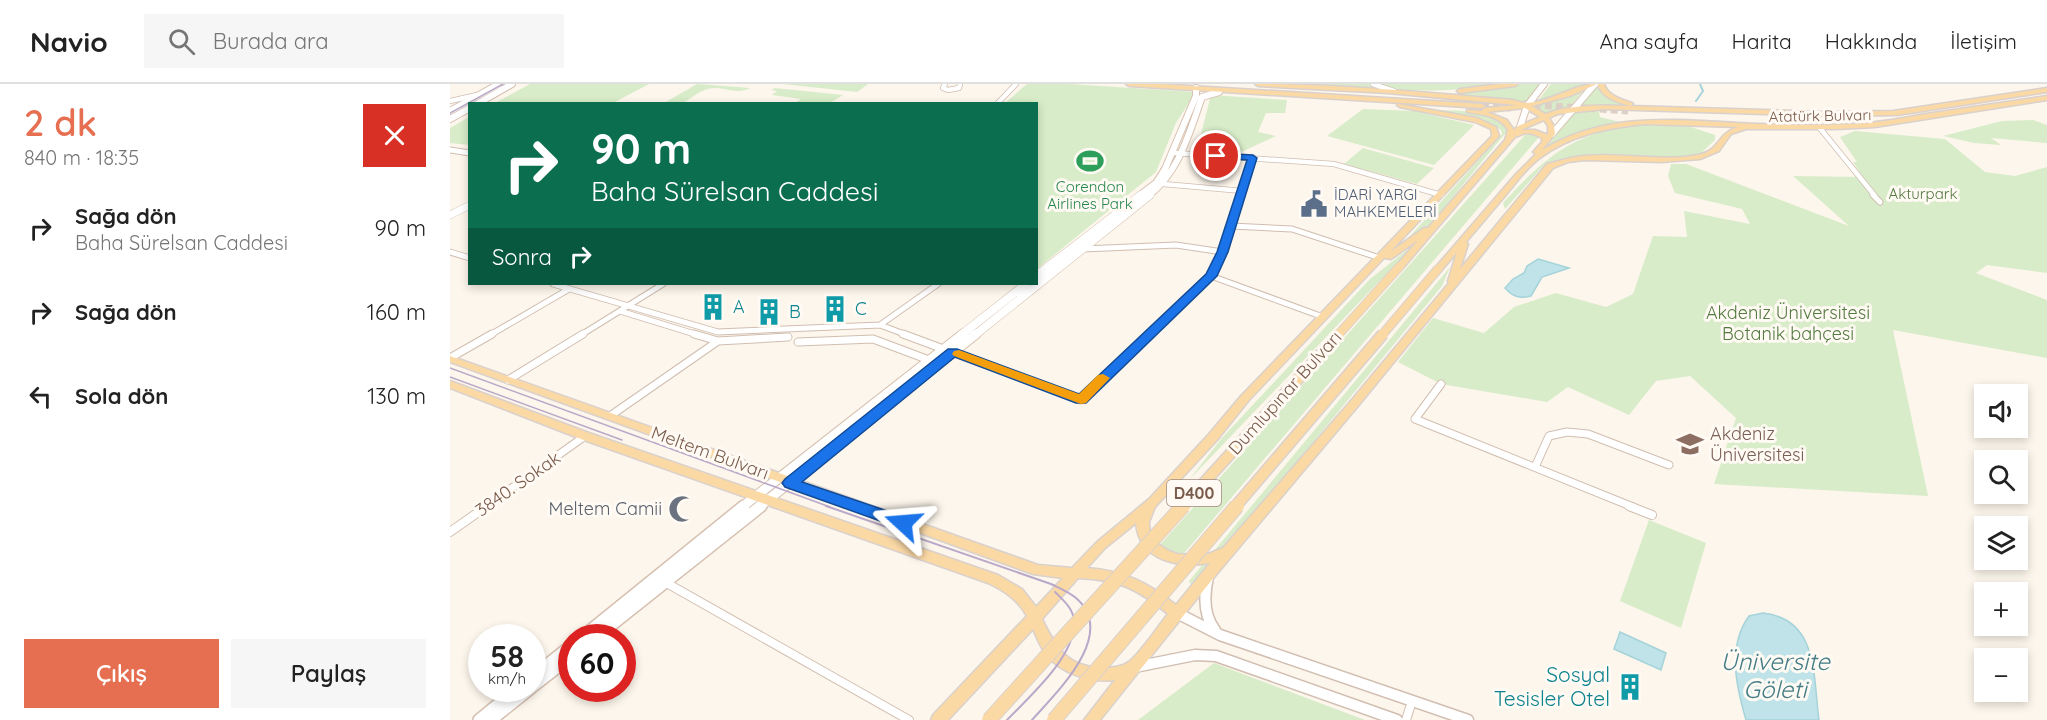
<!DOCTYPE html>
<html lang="tr">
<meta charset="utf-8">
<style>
body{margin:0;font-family:Quicksand,sans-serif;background:#f6f6f6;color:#222;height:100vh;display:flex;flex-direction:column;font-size:22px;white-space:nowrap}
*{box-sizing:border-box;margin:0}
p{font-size:20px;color:#767676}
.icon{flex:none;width:33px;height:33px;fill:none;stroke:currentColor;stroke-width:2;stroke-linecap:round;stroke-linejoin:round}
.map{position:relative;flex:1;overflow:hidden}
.drawer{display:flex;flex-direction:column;background:#fff;width:450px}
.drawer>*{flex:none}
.hud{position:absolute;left:18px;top:18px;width:570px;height:183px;border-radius:0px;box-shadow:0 3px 9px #0003;background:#0b6e4f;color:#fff;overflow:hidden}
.buttons{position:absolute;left:1524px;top:300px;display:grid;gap:12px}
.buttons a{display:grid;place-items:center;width:54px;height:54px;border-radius:0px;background:#fff;box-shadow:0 3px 9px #0003;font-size:30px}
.speed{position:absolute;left:18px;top:540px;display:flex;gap:12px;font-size:30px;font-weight:700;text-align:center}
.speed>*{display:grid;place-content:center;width:78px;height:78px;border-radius:50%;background:#fff;box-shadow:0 3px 9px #0003;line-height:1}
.speed small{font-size:15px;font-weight:400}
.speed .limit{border:9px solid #d22;background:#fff;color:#111}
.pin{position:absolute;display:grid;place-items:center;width:51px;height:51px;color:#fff;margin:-26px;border:3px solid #fff;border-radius:50%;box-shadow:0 2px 6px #0007}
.me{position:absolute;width:66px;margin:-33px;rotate:289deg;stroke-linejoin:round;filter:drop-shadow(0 0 4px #0008)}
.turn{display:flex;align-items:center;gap:21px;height:126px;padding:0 24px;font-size:27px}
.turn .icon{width:78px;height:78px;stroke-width:2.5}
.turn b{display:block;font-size:42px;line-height:51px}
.then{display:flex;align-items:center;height:57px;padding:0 24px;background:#0003;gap:12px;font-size:22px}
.round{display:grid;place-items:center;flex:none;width:63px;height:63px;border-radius:0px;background:#f6f6f6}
.headline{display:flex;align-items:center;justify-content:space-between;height:102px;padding:0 24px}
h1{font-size:36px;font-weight:600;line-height:45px;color:#e76f51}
.cta{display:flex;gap:12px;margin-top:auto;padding:12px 24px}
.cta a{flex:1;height:69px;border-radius:0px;background:#e76f51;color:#fff;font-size:24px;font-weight:600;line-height:69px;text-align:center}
.cta a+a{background:#f6f6f6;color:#222}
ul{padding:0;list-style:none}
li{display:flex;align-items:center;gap:18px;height:84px;padding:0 24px}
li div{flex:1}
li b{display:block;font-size:22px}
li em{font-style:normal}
header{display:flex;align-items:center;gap:36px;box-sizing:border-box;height:84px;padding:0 30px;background:#fff;border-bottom:2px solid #e0e0e0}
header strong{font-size:28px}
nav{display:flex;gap:33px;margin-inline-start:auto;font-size:21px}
.search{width:420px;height:54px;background:#f6f6f6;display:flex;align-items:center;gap:15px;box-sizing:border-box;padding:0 21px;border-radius:0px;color:#767676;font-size:22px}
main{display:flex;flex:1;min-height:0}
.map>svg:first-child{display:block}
.green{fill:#d8ecc9}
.water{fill:#bfe3e8;stroke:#a5d3da;stroke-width:1.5}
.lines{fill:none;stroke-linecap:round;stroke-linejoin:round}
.stream{stroke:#a5d3da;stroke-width:2}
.primary-tunnel{stroke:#dcd0c4;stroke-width:7;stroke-dasharray:7 4;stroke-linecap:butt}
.minor-far3-casing{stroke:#d1beb0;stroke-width:6}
.minor-far2-casing{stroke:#d1beb0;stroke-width:7}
.minor-far1-casing{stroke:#d1beb0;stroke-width:9}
.minor-casing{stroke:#d1beb0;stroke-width:10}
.tertiary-far2-casing{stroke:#d1beb0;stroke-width:7}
.tertiary-far1-casing{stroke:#d1beb0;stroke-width:8}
.tertiary-casing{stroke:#d1beb0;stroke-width:13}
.secondary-far3-casing{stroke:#d6c0b0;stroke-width:8}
.secondary-far2-casing{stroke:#d6c0b0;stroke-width:9}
.secondary-far1-casing{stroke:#d6c0b0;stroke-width:11}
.secondary-casing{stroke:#d6c0b0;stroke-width:14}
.primary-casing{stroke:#dad1cd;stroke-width:3}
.minor-far3{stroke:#fff;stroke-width:4.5}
.minor-far2{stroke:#fff;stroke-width:5}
.minor-far1{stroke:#fff;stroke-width:7}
.minor{stroke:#fff;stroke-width:8}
.tertiary-far2{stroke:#fff;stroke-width:5}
.tertiary-far1{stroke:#fff;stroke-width:7}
.tertiary{stroke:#fff;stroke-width:10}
.secondary-far3{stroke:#fff;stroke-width:6}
.secondary-far2{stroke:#fff;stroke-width:8}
.secondary-far1{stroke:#fff;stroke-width:9}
.secondary{stroke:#fff;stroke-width:11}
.primary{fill:#fbd9a5;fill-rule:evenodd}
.tram-far1{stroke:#b9a8c9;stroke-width:1.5}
.tram{stroke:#b9a8c9;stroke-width:2}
.primary-bridge-far2-casing{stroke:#dad1cd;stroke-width:10;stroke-linecap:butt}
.primary-bridge-far1-casing{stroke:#dad1cd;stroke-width:13;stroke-linecap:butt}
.primary-bridge-casing{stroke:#dad1cd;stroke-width:16;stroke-linecap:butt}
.primary-bridge-far2{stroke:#fbd9a5;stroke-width:8}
.primary-bridge-far1{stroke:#fbd9a5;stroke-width:10}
.primary-bridge{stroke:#fbd9a5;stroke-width:14}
.route{fill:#1a73e8;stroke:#114b97;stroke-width:1.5}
.slow{fill:#f59e0b}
.labels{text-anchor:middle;stroke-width:6;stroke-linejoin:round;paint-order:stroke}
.far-street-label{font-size:15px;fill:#7a5c4d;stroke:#fffaf3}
.far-leisure-label{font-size:15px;fill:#27864d;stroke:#fffaf3}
.far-park-label{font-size:15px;fill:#537a41;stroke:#fffaf3}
.far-service-label{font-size:15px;fill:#4e5e75;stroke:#fffaf3;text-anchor:start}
.shield{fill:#fffaf3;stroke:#a28b7f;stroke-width:1.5}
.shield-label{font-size:16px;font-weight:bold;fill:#7a5c4d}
.culture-label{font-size:18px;fill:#0d838f;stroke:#fffaf3;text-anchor:start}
.park-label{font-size:18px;fill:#537a41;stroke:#fffaf3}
.street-label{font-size:18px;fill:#7a5c4d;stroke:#fffaf3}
.education-label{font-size:18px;fill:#785e54;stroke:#fffaf3;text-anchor:start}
.worship-label{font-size:18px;fill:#5b616d;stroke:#fffaf3;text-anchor:end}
.near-culture-label{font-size:21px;fill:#0d838f;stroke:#fffaf3;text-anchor:end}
.near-water-label{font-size:24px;font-style:italic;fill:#437c86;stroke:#fffaf3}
</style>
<header>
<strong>Navio</strong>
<div class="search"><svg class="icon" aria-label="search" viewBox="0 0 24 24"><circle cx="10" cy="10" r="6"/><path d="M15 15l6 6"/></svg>Burada ara</div>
<nav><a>Ana sayfa</a><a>Harita</a><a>Hakkında</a><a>İletişim</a></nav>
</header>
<main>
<section class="drawer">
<div class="headline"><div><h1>2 dk</h1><p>840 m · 18:35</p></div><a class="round" style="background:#d93025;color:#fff"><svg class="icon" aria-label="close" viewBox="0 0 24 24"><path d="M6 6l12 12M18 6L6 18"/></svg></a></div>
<ul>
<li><svg class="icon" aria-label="right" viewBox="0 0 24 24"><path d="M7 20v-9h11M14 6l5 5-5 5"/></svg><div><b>Sağa dön</b><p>Baha Sürelsan Caddesi</p></div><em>90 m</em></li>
<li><svg class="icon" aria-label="right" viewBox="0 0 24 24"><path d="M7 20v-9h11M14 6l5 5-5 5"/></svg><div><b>Sağa dön</b></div><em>160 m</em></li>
<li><svg class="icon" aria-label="left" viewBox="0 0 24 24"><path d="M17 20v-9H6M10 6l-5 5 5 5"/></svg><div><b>Sola dön</b></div><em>130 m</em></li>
</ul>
<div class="cta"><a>Çıkış</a><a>Paylaş</a></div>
</section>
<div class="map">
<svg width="1597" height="636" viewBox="0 0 1597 636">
<rect width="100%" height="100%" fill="#fdf6ec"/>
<path class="green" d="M 80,0 L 199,0 L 163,19 L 45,19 Z
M 247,0 L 300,4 C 286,12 273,1 258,5 C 237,11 243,22 214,19 Z
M 333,0 L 418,0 L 407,8 Z
M 577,0 L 619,0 L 746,8 L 726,39 L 706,88 L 587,185 L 586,20 L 554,20 Z
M 861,0 L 1043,0 C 984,13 920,3 861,0 Z
M 1070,0 L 1091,0 L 1075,20 L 1034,12 L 985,10 L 1017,9 Z
M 1101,0 L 1135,0 L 1110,12 L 1086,19 Z
M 1146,2 L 1155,12 L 1181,21 L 1130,23 Z
M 325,4 L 393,11 L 380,19 L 345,19 L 351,15 L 322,11 L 327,7 L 321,6 Z
M 1133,7 L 1119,24 L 1093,30 L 1081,23 Z
M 761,11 L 837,16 L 835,29 L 816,29 L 808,48 L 826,52 L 787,70 L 746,69 Z
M 1148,24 L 1150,33 L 1170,38 L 1113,54 L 1096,64 L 1123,29 Z
M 913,25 L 964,27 L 1024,41 L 984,81 L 877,52 Z
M 987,26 C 1009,27 1045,25 1058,46 L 980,141 L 953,160 L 1052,50 L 1051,46 L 1040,39 Z
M 19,33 L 19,61 L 0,59 L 0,44 Z
M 1583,36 L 1597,41 L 1597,59 L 1541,54 L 1551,61 L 1524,59 L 1493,52 L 1552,37 Z
M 1186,41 L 1238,42 L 1265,51 L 1265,56 L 1250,70 L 1233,74 L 1130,72 L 1095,80 L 1055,125 L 1053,119 C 1094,74 1124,48 1186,41 Z
M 1405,47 L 1495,55 L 1535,88 L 1565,92 L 1597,83 L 1597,189 L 1537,181 L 1526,189 L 1597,216 L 1597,274 L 1443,246 L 1478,412 L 1264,400 L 1286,334 L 1240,292 L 1206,297 L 1179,331 L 1118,303 L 1097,318 L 991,300 L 948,278 L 983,234 L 1034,249 L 1064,223 L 1106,209 L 1156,223 L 1183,210 L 1203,152 L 1237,153 L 1234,127 L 1300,140 L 1292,125 L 1225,109 L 1218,92 L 1221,80 L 1236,80 L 1399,142 L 1343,92 L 1413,93 L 1403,78 L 1407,78 L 1390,53 Z
M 1082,50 L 1089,53 L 730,474 L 708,463 L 1075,51 Z
M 913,64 L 984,84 L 967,100 L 894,80 Z
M 967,158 L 739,396 L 771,355 L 920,195 Z
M 1000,183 L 992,202 L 743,504 L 739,497 Z
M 1199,436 L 1256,459 L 1231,544 L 1170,517 Z
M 764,579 L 915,636 L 688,636 Z"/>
<path class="water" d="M 1088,175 L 1119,184 L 1092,193 L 1081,212 C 1070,215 1063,213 1055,204 L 1063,195 L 1074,189 L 1077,182 Z
M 1313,529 C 1369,535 1363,593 1369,636 L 1296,636 C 1286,602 1277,562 1299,532 Z
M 1170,548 L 1216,569 L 1211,586 L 1164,565 Z"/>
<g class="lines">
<path class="stream" d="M 1246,17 L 1253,7 L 1250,0"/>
<path class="primary-tunnel" d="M 1073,20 L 1178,27
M 1032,22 L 1061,24"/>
<defs>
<path id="minor-far3" d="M 495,0 L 493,4 L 498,6 L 509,4 L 510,0
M 923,0 L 944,7
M 0,17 L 27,11
M 547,20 L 566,0
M 1369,43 L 1425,112
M 725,69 L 884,80 L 991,111
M 713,100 L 793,107
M 791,112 L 803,74"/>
<path id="minor-far2" d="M 1423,111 L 1430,118
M 781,142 L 842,145 L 930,174
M 633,165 L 726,161 L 773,168
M 0,168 L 20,174
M 761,192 L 873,233
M 103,200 L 268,248 L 430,241 L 457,251
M 170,227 L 248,251
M 430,241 L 488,200
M 40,251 L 119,205
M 131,251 L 213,200
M 699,251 L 761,192 L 773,168 L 791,111"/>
<path id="minor-far1" d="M 244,250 L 268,257 L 338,253
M 453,250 L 631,316 L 701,250
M 348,258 L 423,255 L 479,276
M 0,274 L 42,250
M 58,296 L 133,250
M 991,300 L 965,335 L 1183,423
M 160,332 L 268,257
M 1085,383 L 1099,352 L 1117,348 L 1138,350 L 1219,381
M 35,423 L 135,352"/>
<path id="minor" d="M 1179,422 L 1202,431
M 0,448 L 37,422
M 213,497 L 459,636
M 956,636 L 962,617"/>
<path id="tertiary-far2" d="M 0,66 L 20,69"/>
<path id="tertiary-far1" d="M 0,131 L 20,121"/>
<path id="tertiary" d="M 758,493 C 754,511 753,531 765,546
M 727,529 L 770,551 L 1018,636
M 685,583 L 745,571 L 766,572 L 947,636"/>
<path id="secondary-far3" d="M 27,20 L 62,0
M 0,27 L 49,0
M 0,35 L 20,24
M 1070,43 L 1077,22 L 1094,0
M 1102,50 L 1145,0
M 689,112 L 706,99 L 715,85 L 746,12 L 746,4
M 698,112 C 730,87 739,49 752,13 L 769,8"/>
<path id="secondary-far2" d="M 586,192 L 691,111
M 511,251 L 576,200
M 525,251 L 700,111"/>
<path id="secondary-far1" d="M 292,423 L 513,250
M 309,423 L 526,250"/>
<path id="secondary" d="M 131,554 L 294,422
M 145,554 L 311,422
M 82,593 L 122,561
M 82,603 L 122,572
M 29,636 L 68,604
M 41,636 L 81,604"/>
<path id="primary" d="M 676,0 L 709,0 L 1032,20 L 1035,22 L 1032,24 L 679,2 Z
M 805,0 C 891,0 977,9 1063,16 C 1067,17 1073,19 1077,19 C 1101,18 1123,0 1147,0 L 1120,12 L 1082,22 L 1095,30 C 1121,20 1152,21 1180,22 C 1168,18 1151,14 1148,0 L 1154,0 C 1158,12 1171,15 1182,19 L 1183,20 L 1180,22 L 1377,28 L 1443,27 L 1597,4 L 1597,8 L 1447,31 L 1377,32 L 1154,25 L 1108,30 L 1099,34 L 1104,42 L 1105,50 L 1092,66 C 1154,29 1217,35 1286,39 C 1325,41 1365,42 1404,40 C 1429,39 1452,34 1476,30 C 1516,24 1557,18 1597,12 L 1597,16 L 1425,43 L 1386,45 L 1296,45 L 1281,50 L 1269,67 L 1250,75 L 1211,78 L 1135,76 L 1118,78 L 1103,84 L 908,322 L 765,492 L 650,636 L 634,636 L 665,596 C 641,599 611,590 596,570 C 590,563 587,553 583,545 L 498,636 L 481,636 L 483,631 L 577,532 C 568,516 555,507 538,499 L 131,355 L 0,304 L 0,297 L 139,349 L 548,491 L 572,505 L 586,523 L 613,494 L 583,490 L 0,278 L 0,272 L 588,481 L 622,484 L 647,458 L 699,415 L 759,350 L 791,312 L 1042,52 L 1041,45 L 1025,38 L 950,23 L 947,21 L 948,20 L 1027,34 L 1046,43 L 1049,52 L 940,168 L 974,144 L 978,144 L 1055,56 L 1058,46 C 1049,31 1032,31 1017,28 L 1017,26 L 1032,27 L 1033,25 L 1035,24 L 1067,21 L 938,9 L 808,2 ZM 1075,24 L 1090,33 L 1068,42 L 1064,46 L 1057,36 L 1037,28 ZM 1094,36 L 1098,42 L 1098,51 L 1085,46 L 1071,46 ZM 1194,40 L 1288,43 C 1267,49 1270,67 1248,71 C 1210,78 1172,68 1133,72 C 1121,73 1109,77 1097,80 L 1010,185 L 1018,160 L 1016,158 C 1029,143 1042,127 1055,112 C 1066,99 1076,84 1090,74 C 1121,51 1157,44 1194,40 ZM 1076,49 L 1083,50 L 1092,54 L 1092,58 L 1083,68 L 1086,70 L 1066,90 L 984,185 L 985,187 L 991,187 L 1007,168 L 998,197 L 999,199 L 900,318 L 773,464 L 758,470 L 743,471 L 727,470 L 717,466 L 705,458 L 700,450 L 699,438 L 705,423 L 767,356 L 799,316 L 934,174 L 941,175 L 968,156 L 946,182 L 947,184 L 953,184 L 1065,53 ZM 686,439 C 689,477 728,484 760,479 L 726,521 C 697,498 674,487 637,484 L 655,464 ZM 628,494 C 670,496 686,504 718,530 C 706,545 694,564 680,577 C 673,583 661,584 653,584 C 617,583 606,564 592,535 Z
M 1050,0 L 1068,0 L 1065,2 L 1010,9 L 1007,7 L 1010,5 Z"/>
</defs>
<use href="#minor-far3" class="minor-far3-casing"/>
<use href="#minor-far2" class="minor-far2-casing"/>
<use href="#minor-far1" class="minor-far1-casing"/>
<use href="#minor" class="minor-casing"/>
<use href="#tertiary-far2" class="tertiary-far2-casing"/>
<use href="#tertiary-far1" class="tertiary-far1-casing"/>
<use href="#tertiary" class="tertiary-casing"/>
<use href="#secondary-far3" class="secondary-far3-casing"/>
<use href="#secondary-far2" class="secondary-far2-casing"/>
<use href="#secondary-far1" class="secondary-far1-casing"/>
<use href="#secondary" class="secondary-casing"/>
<use href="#primary" class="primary-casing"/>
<use href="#minor-far3" class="minor-far3"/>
<use href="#minor-far2" class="minor-far2"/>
<use href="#minor-far1" class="minor-far1"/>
<use href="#minor" class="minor"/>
<use href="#tertiary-far2" class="tertiary-far2"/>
<use href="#tertiary-far1" class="tertiary-far1"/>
<use href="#tertiary" class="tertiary"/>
<use href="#secondary-far3" class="secondary-far3"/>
<use href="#secondary-far2" class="secondary-far2"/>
<use href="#secondary-far1" class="secondary-far1"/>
<use href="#secondary" class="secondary"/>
<use href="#primary" class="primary"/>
<path class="tram-far1" d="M 0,29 L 53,0
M 0,284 L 380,423
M 0,293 L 172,356"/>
<path class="tram" d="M 376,422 L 601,500 C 609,504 619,508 626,514 C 668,550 607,608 582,636
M 557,636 C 578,614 626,572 624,538 C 624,525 614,517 605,508"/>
<defs>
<path id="primary-bridge-far2" d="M 888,251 L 950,182
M 932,251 L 988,185"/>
<path id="primary-bridge-far1" d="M 732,423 L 889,250
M 785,423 L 933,250"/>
<path id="primary-bridge" d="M 539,636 L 733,422
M 604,636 L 787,422"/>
</defs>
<use href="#primary-bridge-far2" class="primary-bridge-far2-casing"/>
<use href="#primary-bridge-far1" class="primary-bridge-far1-casing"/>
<use href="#primary-bridge" class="primary-bridge-casing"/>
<use href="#primary-bridge-far2" class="primary-bridge-far2"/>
<use href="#primary-bridge-far1" class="primary-bridge-far1"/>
<use href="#primary-bridge" class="primary-bridge"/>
</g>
<path class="route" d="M 766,69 L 803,71 L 807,74 L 778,168 L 767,192 L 636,319 L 626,319 L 505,273 L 352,398 L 458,434 L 461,439 L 458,443 L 447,443 L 335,403 L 332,399 L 335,395 L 498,265 L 507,265 L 629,310 L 756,190 L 767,168 L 797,76 L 763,74 L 763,70 Z"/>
<path class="slow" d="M 509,266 L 629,310 L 648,291 L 653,290 L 660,294 L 636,319 L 631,320 L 504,272 L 502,270 L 504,267 Z"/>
<defs>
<symbol id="stadium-bare" viewBox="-9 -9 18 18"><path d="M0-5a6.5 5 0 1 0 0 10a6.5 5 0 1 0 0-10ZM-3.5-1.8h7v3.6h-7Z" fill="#2e9e5b" stroke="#fffaf3" stroke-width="2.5" paint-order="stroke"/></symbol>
<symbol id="civic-bare" viewBox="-9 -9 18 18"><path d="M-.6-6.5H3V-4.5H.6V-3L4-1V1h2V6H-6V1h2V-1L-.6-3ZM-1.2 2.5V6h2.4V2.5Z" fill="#5c6f8a" stroke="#fffaf3" stroke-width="2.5" paint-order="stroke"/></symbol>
<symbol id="building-bare" viewBox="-9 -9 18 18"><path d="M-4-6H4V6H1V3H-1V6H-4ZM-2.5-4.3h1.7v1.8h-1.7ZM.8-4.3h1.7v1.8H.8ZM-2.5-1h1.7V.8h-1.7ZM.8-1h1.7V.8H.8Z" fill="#0f9aa8" stroke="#fffaf3" stroke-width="2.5" paint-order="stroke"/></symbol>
<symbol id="university-bare" viewBox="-9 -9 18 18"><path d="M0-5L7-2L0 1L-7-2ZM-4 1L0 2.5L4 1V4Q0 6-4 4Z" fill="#8d6e63" stroke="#fffaf3" stroke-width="2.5" paint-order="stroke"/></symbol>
<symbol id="mosque-bare" viewBox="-9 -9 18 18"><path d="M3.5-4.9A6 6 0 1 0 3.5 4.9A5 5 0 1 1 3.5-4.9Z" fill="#6b7280" stroke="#fffaf3" stroke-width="2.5" paint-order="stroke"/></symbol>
</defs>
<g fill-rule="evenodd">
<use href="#stadium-bare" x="621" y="58" width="38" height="38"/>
<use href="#civic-bare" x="845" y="101" width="38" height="38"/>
<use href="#building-bare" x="244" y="204" width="38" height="38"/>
<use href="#building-bare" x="366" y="206" width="38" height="38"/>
<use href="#building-bare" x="300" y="209" width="38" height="38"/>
<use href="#university-bare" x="1221" y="341" width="38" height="38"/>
<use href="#mosque-bare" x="213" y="406" width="38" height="38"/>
<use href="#building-bare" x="1161" y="584" width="38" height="38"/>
</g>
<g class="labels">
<g class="far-street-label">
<text transform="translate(1370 32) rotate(-1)" y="5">Atatürk Bulvarı</text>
</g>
<g class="far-leisure-label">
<text x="640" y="108">Corendon<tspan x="640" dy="17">Airlines Park</tspan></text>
</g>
<g class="far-park-label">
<text x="1473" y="115">Akturpark</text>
</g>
<g class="far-service-label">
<text x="884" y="116">İDARİ YARGI<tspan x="884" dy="17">MAHKEMELERİ</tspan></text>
</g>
<rect class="shield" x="717" y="396" width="54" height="26" rx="4.5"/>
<g class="shield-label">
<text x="744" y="415">D400</text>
</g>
<g class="culture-label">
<text x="283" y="229">A</text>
<text x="405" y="231">C</text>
<text x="339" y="234">B</text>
</g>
<g class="park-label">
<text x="1338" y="235">Akdeniz Üniversitesi<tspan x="1338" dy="21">Botanik bahçesi</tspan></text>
</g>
<g class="street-label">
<text transform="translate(835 309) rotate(-48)" y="6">Dumlupınar Bulvarı</text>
<text transform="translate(260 369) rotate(20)" y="6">Meltem Bulvarı</text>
<text transform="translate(68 400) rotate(-35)" y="6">3840. Sokak</text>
</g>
<g class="education-label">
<text x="1260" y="356">Akdeniz<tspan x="1260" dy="21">Üniversitesi</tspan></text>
</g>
<g class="worship-label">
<text x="212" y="431">Meltem Camii</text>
</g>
<g class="near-culture-label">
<text x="1160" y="598">Sosyal<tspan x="1160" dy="24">Tesisler Otel</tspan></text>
</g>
<g class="near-water-label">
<text x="1325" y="586">Üniversite<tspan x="1325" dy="28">Göleti</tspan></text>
</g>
</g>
</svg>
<div class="buttons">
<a><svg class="icon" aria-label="sound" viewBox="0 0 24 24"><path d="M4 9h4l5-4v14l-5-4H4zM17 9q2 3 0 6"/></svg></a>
<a><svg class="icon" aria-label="search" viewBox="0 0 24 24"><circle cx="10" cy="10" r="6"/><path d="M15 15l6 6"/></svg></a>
<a><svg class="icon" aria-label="layers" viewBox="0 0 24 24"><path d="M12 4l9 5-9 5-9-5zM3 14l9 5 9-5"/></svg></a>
<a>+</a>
<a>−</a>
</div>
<div class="speed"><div>58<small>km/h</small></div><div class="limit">60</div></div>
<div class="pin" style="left:766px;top:72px;background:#d93025"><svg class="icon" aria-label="arrive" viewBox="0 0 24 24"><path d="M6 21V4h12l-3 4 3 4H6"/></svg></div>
<svg class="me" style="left:453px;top:439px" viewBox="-20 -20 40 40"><path d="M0-17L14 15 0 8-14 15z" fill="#1a73e8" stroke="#fff" stroke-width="4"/></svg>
<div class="hud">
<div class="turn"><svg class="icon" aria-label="right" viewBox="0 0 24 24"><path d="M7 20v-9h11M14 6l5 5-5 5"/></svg><div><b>90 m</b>Baha Sürelsan Caddesi</div></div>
<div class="then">Sonra<svg class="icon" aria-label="right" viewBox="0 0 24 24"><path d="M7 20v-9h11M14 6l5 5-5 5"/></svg></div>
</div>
</div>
</main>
